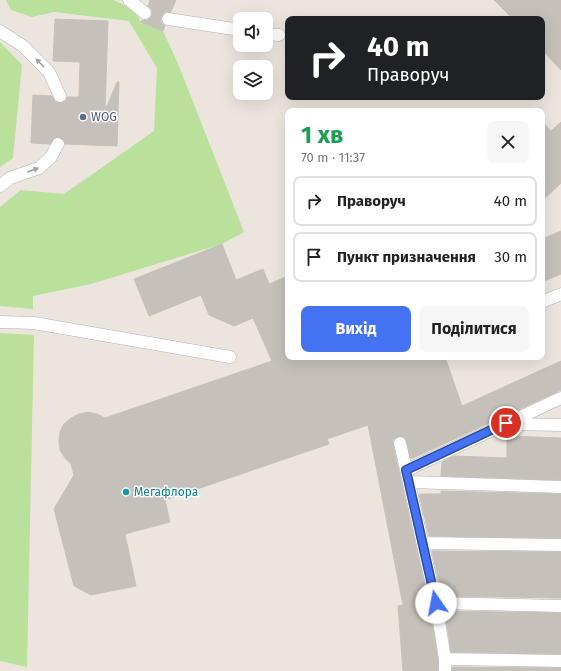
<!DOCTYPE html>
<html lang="uk">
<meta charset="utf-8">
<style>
body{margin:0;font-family:"Fira Sans",sans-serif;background:#f6f6f6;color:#222;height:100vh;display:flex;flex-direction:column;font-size:15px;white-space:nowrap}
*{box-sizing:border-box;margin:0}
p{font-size:13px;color:#767676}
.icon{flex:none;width:22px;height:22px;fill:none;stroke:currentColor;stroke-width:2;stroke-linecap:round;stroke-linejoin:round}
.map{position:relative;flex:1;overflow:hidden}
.side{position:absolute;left:285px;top:108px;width:260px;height:252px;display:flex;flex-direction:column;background:#fff;border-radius:8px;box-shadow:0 4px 16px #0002}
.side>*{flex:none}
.banner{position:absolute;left:285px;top:16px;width:260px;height:84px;border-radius:8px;box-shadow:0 4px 16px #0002;background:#202124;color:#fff;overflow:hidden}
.fabs{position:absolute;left:233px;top:12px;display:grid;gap:8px}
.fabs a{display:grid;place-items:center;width:40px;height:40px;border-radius:8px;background:#fff;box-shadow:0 4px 16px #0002;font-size:20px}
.pin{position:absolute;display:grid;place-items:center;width:34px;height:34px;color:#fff;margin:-17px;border:2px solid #fff;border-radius:50%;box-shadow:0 1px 4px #0007}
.me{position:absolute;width:44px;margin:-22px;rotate:348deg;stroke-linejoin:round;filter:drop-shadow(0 0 3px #0008)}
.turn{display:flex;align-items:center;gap:14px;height:84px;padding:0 16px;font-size:18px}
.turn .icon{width:52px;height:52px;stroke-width:2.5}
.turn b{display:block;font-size:28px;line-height:34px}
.round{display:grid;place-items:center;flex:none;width:42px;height:42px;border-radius:8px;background:#f6f6f6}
.head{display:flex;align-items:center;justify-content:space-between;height:68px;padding:0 16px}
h1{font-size:24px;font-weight:700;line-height:30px;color:#1e9e55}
.button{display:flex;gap:8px;margin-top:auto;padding:8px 16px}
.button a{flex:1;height:46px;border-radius:8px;background:#4472f3;color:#fff;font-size:16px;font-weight:700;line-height:46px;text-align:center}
.button a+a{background:#f6f6f6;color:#222}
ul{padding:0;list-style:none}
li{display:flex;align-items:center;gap:12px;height:50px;margin:0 8px 6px;padding:0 8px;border:2px solid #e0e0e0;border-radius:8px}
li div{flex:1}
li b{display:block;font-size:15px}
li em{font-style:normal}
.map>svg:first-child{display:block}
.green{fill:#b9e19c}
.building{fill:#c5c0b9;stroke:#c8c1b7}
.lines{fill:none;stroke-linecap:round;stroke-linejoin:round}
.lane-casing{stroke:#aeb1bb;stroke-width:13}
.lane{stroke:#fff;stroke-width:12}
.oneway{fill:#a0a0a0}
.route-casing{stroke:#2c4a9e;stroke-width:10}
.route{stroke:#4472f3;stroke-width:7}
.service-dot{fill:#5c6f8a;stroke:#fff;stroke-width:1.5}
.culture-dot{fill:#0f9aa8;stroke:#fff;stroke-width:1.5}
.labels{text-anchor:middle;stroke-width:3;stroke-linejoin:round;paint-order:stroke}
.service-label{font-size:12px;fill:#4e5e75;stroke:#fff;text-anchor:start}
.culture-label{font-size:12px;fill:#0d838f;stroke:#fff;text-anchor:start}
</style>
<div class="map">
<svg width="561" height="671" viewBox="0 0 561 671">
<rect width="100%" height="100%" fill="#ece5de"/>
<path class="green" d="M 6,0 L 113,0 L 134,9 L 141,22 L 163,31 L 179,66 L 244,232 L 222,244 L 91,284 L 33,296 L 33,309 L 0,306 L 0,207 L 21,190 L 64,194 L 154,131 L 157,68 L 129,21 L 54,12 L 32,17 L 11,10 Z
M 0,42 L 22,65 L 13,158 L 0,167 Z
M 0,333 L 34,335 L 27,667 L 0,661 Z"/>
<path class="building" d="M 150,0 L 176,0 L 171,12 L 165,12 L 161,17 L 161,22 L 165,26 L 163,31 L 141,22 L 142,20 L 148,20 L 152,15 L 152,10 L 148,6 Z
M 494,0 L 561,0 L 561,70 L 542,50 L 542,19 L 513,19 Z
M 55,19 L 108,21 L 105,111 L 117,82 L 119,82 L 117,146 L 65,144 L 64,140 L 58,137 L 54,138 L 50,144 L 31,143 L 33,95 L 52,96 L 55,102 L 60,103 L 66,101 L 67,97 L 79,97 L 80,62 L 53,61 Z
M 542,121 L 551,131 L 561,122 L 561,183 L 542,201 Z
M 561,231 L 561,274 L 542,282 L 542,239 Z
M 222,244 L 236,280 L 263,269 L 269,284 L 288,276 L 288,357 L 445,357 L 462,406 L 561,361 L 561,390 L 411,459 L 405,438 L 399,436 L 393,440 L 393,445 L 429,604 L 438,660 L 438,671 L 403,671 L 398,606 L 403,605 L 368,425 L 327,439 L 329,444 L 165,500 L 170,522 L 125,534 L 136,586 L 91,595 L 74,586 L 54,509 L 74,475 L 71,464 L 65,458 L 60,450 L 59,441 L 60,432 L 64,424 L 71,418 L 79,414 L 88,412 L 97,414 L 105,418 L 272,361 L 253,318 L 234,326 L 209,315 L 201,295 L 149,316 L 134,279 Z
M 507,436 L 561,438 L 561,480 L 441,476 L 442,462 L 454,456 L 507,458 Z
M 441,491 L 561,494 L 561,538 L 429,536 L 419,494 L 441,494 Z
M 432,551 L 561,552 L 561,598 L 442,596 Z
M 445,611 L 561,613 L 561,654 L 451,652 Z
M 452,667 L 561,668 L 561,671 L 452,671 Z"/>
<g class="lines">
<defs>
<path id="lane" d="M 129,0 L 145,13
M 168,19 L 240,30
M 0,31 L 23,46 L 49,72 L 60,96
M 266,34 L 279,35
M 0,186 L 10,178 L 39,168 L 51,157 L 58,144
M 542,302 L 561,294
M 0,322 L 34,323 L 230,357
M 508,424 L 561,425
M 400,443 L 436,603 L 445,659 L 445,671
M 407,470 L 561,398
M 410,482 L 561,487
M 423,543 L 561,545
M 436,603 L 561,606
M 445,659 L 561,661"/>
</defs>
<use href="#lane" class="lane-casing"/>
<use href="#lane" class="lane"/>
</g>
<defs><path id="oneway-solid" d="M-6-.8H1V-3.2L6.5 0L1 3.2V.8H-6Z"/></defs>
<g class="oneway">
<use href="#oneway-solid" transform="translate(40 63) rotate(-134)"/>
<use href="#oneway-solid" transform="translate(33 170) rotate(-20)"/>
</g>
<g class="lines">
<defs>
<path id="route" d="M 436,603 L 406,470 L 506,423"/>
</defs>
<use href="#route" class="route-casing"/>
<use href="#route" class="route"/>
</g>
<circle class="service-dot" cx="83" cy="117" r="4"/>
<circle class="culture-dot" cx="126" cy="492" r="4"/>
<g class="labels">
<g class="service-label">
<text x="91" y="121">WOG</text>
</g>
<g class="culture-label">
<text x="134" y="496">Мегафлора</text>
</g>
</g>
</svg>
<div class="fabs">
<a><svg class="icon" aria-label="sound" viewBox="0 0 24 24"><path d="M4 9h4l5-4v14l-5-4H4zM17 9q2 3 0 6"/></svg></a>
<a><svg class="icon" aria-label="layers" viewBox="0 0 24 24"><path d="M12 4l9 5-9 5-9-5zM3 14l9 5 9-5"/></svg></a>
</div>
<div class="pin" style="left:506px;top:423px;background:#d93025"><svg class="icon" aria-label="arrive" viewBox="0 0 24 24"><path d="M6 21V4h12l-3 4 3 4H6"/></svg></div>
<svg class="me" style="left:436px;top:603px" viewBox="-20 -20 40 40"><circle r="19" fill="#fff"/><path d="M0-13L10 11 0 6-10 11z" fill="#4472f3"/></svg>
<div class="banner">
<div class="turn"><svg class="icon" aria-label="right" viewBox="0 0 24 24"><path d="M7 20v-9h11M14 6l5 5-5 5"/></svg><div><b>40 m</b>Праворуч</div></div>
</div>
<section class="side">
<div class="head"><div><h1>1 хв</h1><p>70 m · 11:37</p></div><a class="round"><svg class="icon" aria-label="close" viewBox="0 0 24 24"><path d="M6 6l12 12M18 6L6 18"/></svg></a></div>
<ul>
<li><svg class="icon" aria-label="right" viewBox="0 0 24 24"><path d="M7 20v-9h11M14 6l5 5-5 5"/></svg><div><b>Праворуч</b></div><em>40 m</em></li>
<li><svg class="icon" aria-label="arrive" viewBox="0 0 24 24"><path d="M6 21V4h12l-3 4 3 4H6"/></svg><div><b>Пункт призначення</b></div><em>30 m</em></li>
</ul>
<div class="button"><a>Вихід</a><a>Поділитися</a></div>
</section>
</div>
